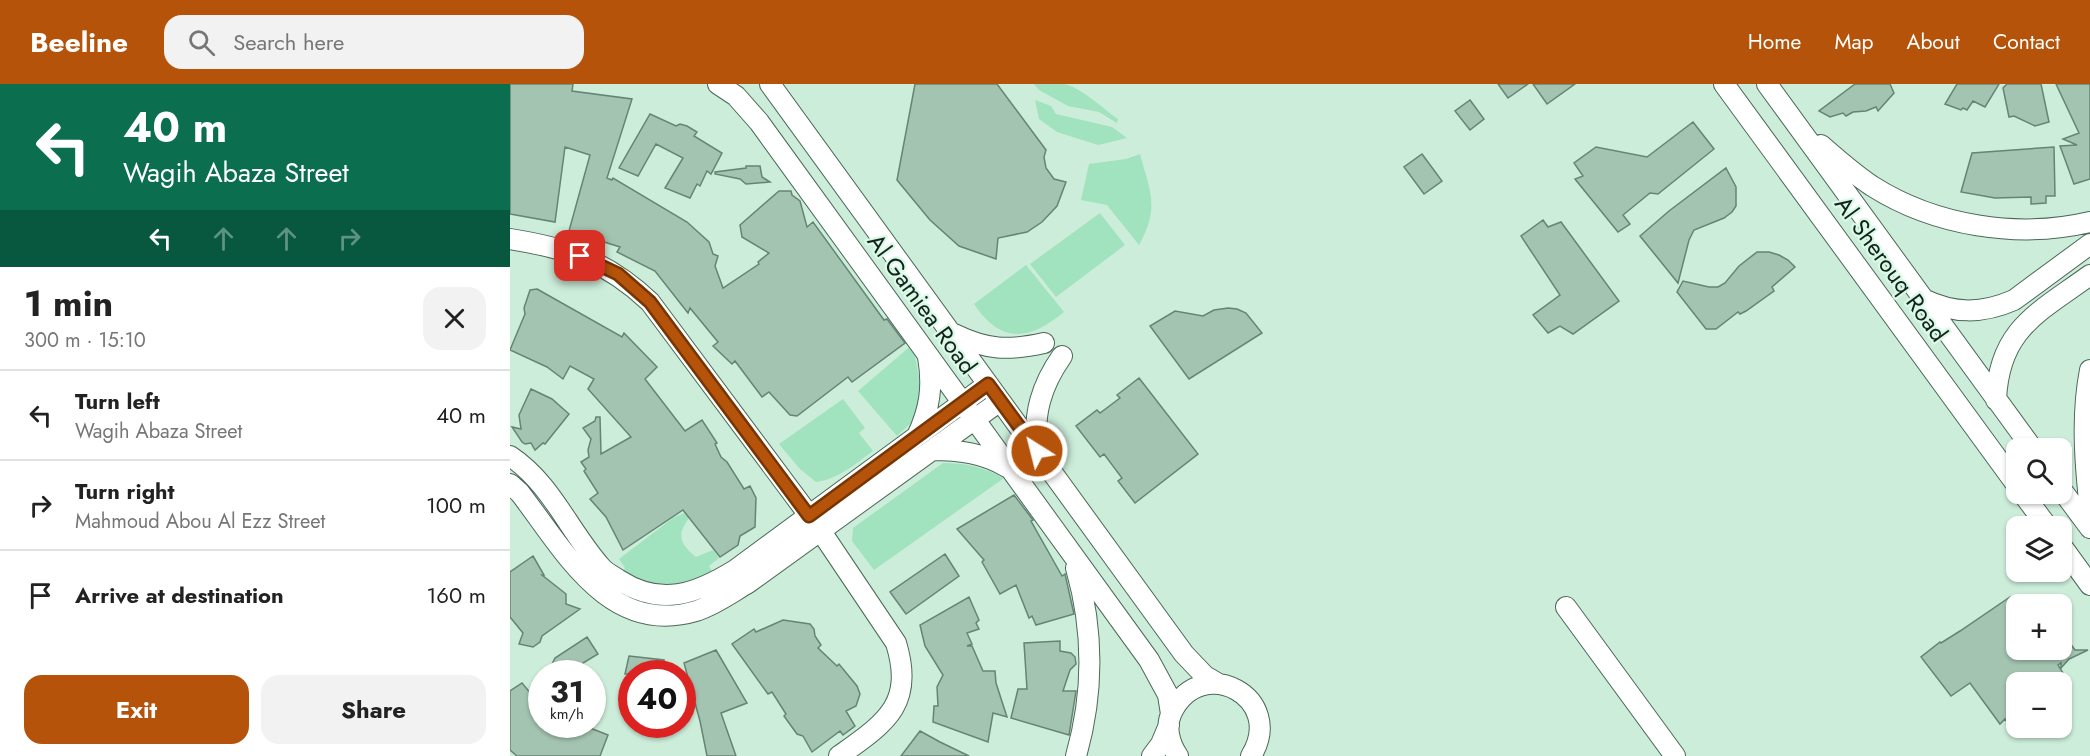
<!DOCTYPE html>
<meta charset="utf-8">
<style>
body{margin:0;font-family:Jost,sans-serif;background:#f2f2f2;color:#222;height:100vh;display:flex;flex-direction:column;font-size:22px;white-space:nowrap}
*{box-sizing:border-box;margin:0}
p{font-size:20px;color:#767676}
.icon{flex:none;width:33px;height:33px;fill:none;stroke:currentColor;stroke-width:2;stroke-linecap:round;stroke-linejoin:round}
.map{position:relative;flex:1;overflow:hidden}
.panel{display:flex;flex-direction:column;background:#fff;width:510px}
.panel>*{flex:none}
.banner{background:#0b6e4f;color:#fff;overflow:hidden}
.controls{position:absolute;left:1496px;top:354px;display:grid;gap:12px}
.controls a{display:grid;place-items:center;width:66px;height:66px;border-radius:12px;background:#fff;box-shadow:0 2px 4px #0004;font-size:30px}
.speed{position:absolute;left:18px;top:576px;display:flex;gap:12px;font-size:30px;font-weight:700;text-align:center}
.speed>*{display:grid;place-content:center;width:78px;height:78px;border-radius:50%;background:#fff;box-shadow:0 2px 4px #0004;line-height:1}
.speed small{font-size:15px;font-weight:400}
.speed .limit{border:9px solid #d22;background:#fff;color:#111}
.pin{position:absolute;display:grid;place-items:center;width:51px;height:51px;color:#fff;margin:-26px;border-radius:12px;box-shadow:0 3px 9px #0006}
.me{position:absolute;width:66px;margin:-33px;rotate:324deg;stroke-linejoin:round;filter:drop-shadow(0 0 4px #0008)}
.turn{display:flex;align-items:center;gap:21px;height:126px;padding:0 24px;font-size:27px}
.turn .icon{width:78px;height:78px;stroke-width:2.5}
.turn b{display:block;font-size:42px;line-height:51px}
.lanes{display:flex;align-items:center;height:57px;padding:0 24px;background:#0003;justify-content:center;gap:30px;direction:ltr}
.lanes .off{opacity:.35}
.round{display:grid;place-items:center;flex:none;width:63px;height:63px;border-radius:18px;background:#f2f2f2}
.headline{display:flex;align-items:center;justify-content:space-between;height:102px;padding:0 24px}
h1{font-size:36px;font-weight:700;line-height:45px}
.cta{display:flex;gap:12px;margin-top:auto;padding:12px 24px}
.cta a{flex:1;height:69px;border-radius:18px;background:#b45309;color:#fff;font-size:24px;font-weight:700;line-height:69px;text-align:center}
.cta a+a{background:#f2f2f2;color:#222}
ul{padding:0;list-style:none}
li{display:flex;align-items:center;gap:18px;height:90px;padding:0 24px;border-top:2px solid #e0e0e0}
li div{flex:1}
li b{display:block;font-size:22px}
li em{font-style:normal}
header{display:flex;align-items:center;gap:36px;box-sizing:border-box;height:84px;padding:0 30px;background:#b45309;color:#fff}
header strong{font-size:28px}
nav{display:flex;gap:33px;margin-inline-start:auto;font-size:21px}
.search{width:420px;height:54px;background:#f2f2f2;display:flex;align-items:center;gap:15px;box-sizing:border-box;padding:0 21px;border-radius:18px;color:#767676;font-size:22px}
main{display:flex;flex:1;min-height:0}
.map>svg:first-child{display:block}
.green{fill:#a1e2bf}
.building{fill:#a4c4b2;stroke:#668474;stroke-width:1.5}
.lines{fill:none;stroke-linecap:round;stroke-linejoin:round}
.minor-casing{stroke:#4b6858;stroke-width:22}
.minor{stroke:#fff;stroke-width:20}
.route-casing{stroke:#753606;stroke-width:15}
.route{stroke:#b45309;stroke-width:10}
.labels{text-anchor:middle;stroke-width:4.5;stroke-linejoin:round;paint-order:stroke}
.street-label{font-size:24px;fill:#15221b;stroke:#d9fae7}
</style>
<header>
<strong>Beeline</strong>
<div class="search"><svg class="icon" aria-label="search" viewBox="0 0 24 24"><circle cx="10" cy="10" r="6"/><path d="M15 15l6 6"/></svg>Search here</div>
<nav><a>Home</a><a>Map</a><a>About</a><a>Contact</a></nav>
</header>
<main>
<section class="panel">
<div class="banner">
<div class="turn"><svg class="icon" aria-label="left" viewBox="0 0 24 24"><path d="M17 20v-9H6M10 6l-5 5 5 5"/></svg><div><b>40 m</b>Wagih Abaza Street</div></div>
<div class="lanes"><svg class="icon" aria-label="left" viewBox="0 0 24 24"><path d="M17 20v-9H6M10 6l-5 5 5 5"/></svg><svg class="icon off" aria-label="ahead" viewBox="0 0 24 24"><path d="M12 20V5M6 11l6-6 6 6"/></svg><svg class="icon off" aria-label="ahead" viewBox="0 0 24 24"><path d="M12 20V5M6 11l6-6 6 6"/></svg><svg class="icon off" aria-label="right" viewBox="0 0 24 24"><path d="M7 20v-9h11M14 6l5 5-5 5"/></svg></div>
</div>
<div class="headline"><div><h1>1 min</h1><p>300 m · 15:10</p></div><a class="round"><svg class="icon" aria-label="close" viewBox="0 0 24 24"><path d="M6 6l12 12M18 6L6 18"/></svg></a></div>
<ul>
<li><svg class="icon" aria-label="left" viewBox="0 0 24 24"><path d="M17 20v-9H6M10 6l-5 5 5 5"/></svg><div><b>Turn left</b><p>Wagih Abaza Street</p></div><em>40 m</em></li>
<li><svg class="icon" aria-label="right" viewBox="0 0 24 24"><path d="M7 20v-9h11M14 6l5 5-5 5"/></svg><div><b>Turn right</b><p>Mahmoud Abou Al Ezz Street</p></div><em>100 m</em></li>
<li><svg class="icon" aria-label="arrive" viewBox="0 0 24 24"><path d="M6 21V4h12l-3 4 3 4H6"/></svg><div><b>Arrive at destination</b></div><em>160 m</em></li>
</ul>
<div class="cta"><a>Exit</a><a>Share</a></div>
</section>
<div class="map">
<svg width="1580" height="672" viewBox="0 0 1580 672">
<rect width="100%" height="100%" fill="#ccedda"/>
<path class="green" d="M 524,0 C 534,0 544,0 553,0 C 570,2 593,25 608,35 L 607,39 L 589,28 L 558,22 L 529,6 Z
M 525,16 L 541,22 L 546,30 L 602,43 L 617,54 L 588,61 L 547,48 L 529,35 Z
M 630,70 C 640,108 650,123 629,161 L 597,121 L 571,116 L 579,80 L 616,75 Z
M 590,129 L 615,161 L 546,213 L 520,180 Z
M 516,181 L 554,228 C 519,257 491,260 464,220 Z
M 403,260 L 412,312 L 404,336 L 387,352 L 348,307 Z
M 333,315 L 355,344 L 349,349 L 363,367 C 345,380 329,395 306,398 L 290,385 L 269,360 Z
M 433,379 C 455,379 474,383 494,394 L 364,486 L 342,457 L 343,444 Z
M 181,426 L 182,430 C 168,448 166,457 186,473 L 203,466 L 209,474 L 199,482 L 206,495 L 145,507 L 111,489 L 115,484 L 109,475 L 163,434 Z"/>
<path class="building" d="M 0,0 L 63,0 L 62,7 L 122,15 L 97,94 L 102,96 L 103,94 L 177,138 L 199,158 L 203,170 L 208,172 L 205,182 L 213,204 L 249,180 L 248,178 L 259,169 L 232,153 L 230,141 L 269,107 L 281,107 L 282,111 L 290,117 L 297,143 L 303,138 L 374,236 L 377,235 L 395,259 L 342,298 L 338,293 L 287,332 L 280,331 L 259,308 L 252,313 L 225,277 L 222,280 L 203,262 L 208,258 L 180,224 L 178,229 L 145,187 L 107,168 L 110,163 L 59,147 L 80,71 L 55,63 L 45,138 L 0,130 Z
M 405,0 L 487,0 L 536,66 L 534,73 L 536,84 L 544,95 L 556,98 L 547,122 L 532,138 L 517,148 L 488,154 L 486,175 L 449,162 L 420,136 L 387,96 Z
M 988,0 L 1018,0 L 998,14 Z
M 1023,0 L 1065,0 L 1037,20 Z
M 1345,0 L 1380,0 L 1384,9 L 1368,27 L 1366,23 L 1356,27 L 1343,28 L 1336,32 L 1333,29 L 1320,33 L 1309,27 Z
M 1447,0 L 1489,0 L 1475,23 L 1463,17 L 1457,26 L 1453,24 L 1451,26 L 1435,20 Z
M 1497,0 L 1531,0 L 1539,38 L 1525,42 L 1504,32 L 1499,33 L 1493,4 Z
M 1546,0 L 1580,0 L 1580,95 L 1564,100 L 1550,62 L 1567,61 L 1553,55 L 1569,49 Z
M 960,16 L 974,35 L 960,46 L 945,27 Z
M 140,30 L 166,42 L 170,40 L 177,42 L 187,48 L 184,52 L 212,69 L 201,90 L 197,87 L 190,102 L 187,100 L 180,114 L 155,104 L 173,74 L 146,60 L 128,92 L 109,84 Z
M 1183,38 L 1204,65 L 1148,110 L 1140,109 L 1113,131 L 1120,140 L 1108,148 L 1065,95 L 1073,92 L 1064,79 L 1086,63 L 1137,73 Z
M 1544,63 L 1545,112 L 1536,112 L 1536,119 L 1521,120 L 1521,113 L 1485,114 L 1451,108 L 1462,69 Z
M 912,70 L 932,97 L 914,110 L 894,83 Z
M 236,82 L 250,82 L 252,93 L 260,98 L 236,100 L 230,95 L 205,90 L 205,88 L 236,84 Z
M 1216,84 L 1226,103 L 1226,122 L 1222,128 L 1214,134 L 1184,146 L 1179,156 L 1168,199 L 1130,152 L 1159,127 Z
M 1033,136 L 1038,143 L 1051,138 L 1109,217 L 1063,250 L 1050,242 L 1038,249 L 1023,231 L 1050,211 L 1011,152 Z
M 1247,168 L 1259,168 L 1269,171 L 1278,176 L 1285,183 L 1262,203 L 1264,207 L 1236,227 L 1230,230 L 1228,228 L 1206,245 L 1196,245 L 1167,208 L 1173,197 L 1199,203 L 1208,203 L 1215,199 L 1229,182 Z
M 27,205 L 112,253 L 114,249 L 147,283 L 135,295 L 175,347 L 192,336 L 207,359 L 205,360 L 211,373 L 217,378 L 234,405 L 240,402 L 246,414 L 245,443 L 230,452 L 228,461 L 210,473 L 173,426 L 113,466 L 96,433 L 80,415 L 88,409 L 74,387 L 76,385 L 71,378 L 79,373 L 78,366 L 81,355 L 73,344 L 85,337 L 86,333 L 90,333 L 91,370 L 121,353 L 78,305 L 84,295 L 60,282 L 53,295 L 37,283 L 0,266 L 15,230 L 14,224 L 20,206 Z
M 718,224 L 727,225 L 736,229 L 752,249 L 679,295 L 640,242 L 665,227 L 693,232 L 704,226 Z
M 629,294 L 688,370 L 625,419 L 608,397 L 612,394 L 594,370 L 590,373 L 566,342 L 587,326 L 590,329 L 610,314 L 607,311 Z
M 21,305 L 42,315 L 59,330 L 35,360 L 33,359 L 25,366 L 21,359 L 15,360 L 12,358 L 2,343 L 11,345 L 9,331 Z
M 504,411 L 523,436 L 521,437 L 552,492 L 555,490 L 564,530 L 526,541 L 522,532 L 519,534 L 506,501 L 490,510 L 472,478 L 474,476 L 447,445 Z
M 435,470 L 449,492 L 396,530 L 380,508 Z
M 23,472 L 34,491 L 32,491 L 56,510 L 56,520 L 70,525 L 32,552 L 30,558 L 23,563 L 9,560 L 13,549 L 0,533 L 0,488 Z
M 459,513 L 469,536 L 466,539 L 469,545 L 457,549 L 462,560 L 457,562 L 462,562 L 473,587 L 485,587 L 486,599 L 497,633 L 483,629 L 478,658 L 423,638 L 424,622 L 428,622 L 427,603 L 433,591 L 415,562 L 410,541 Z
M 1500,513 L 1506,522 L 1506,566 L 1551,566 L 1551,547 L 1565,566 L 1578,566 L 1559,575 L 1551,584 L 1551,579 L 1548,581 L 1556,594 L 1549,598 L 1506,598 L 1506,650 L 1495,635 L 1490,640 L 1460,599 L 1441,612 L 1411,573 L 1430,558 L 1431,559 L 1450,547 Z
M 273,536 L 300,540 L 304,545 L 305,552 L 311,561 L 308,564 L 327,582 L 329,580 L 347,602 L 350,610 L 346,622 L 336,627 L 345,642 L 333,651 L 330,647 L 302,668 L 293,652 L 287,650 L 274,632 L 276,630 L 262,608 L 258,610 L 222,560 L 244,545 L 246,548 Z
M 77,553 L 88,570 L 68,582 L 73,590 L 47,590 L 42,580 L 45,574 Z
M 550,557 L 550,567 L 561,569 L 565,573 L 566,580 L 560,586 L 553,607 L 566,607 L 559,651 L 501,634 L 508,605 L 517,605 L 514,559 Z
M 206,566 L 237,619 L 211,629 L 226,672 L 197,672 L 190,637 L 174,579 Z
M 119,572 L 154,576 L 151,590 L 115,590 Z
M 12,599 L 32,623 L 32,640 L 70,640 L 98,651 L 90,672 L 7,672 L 0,666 L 0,607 Z
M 410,647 L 430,658 L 459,672 L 391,672 Z"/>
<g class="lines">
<defs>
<path id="minor" d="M 208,0 L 226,12 L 249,38 L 639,576 L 658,611 L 661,630
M 260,0 L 674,570 L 695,592 L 707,599
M 1214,0 L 1506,400
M 1257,0 L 1522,364
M 1311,61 C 1328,76 1344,90 1362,102 C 1425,142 1508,155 1580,138
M 0,155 C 57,164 97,177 140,218 L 310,446 L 386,559 C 405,621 375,639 329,672
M 1413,215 C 1444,230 1472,230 1504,216 L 1580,160
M 444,250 C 477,266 498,267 534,259
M 1580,286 C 1571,332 1575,380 1580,426
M 1486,316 C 1489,245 1528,229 1580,191
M 407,352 C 420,325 423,302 418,273
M 422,366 C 449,366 473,369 497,383
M 527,367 C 523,330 531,302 552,272
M 0,372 C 41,399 59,447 91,483 C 95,488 103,492 109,496 C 151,523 186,510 225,486 L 478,300
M 0,400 L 10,409 C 54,466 99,553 186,527 C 205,521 221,509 238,499 L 490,317
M 1551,405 L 1580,444
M 1513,410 L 1537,442
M 1551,461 L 1580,501
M 566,484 C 584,547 584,609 566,672
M 1056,523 L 1165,672
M 642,672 L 651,660 L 659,641
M 668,672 C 659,659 655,642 662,628 C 692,568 777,614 741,672"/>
</defs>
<use href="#minor" class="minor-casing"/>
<use href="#minor" class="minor"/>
</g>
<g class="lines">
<defs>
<path id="route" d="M 70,172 L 108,190 L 140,218 L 299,432 L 478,300 L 527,367"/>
</defs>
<use href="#route" class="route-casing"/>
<use href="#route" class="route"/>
</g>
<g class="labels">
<g class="street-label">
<text transform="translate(1381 185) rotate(54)" y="8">Al Sherouq Road</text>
<text transform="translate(412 220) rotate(54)" y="8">Al Gamiea Road</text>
</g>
</g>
</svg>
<div class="controls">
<a><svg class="icon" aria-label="search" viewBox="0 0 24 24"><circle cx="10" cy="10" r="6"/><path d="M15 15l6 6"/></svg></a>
<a><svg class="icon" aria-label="layers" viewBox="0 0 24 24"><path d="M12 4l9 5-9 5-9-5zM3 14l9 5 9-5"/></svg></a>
<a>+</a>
<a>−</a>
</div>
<div class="speed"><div>31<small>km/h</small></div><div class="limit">40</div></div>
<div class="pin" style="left:70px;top:172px;background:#d93025"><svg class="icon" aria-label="arrive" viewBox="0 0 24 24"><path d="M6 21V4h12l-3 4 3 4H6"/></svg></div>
<svg class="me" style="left:527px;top:367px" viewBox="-20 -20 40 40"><circle r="17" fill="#b45309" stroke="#fff" stroke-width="3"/><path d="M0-11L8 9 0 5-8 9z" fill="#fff"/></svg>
</div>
</main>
